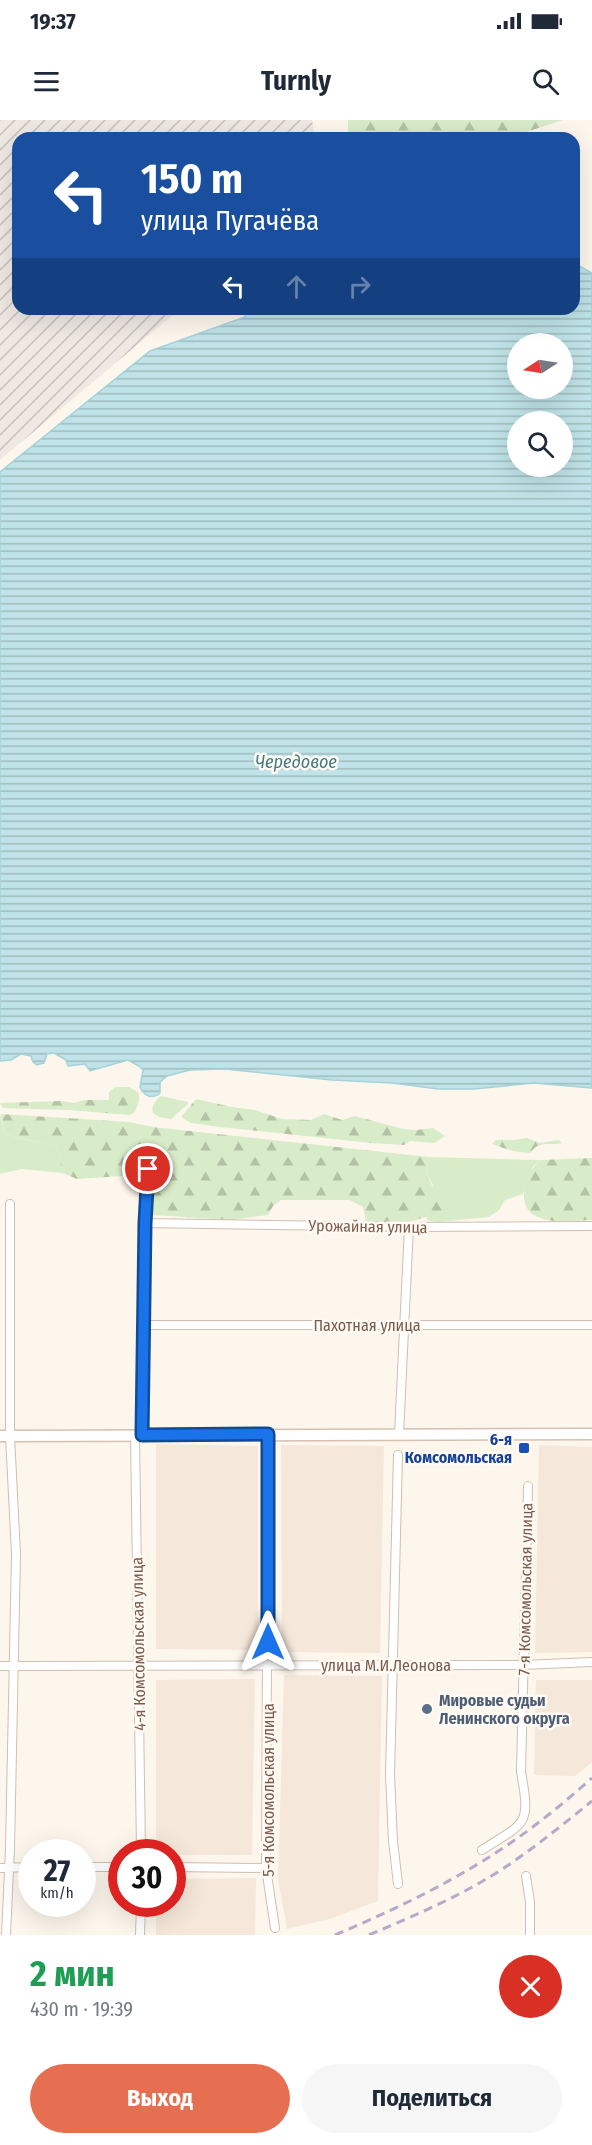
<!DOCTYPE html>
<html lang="ru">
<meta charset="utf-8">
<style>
body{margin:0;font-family:"Fira Sans Condensed",sans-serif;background:#f6f6f7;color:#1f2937;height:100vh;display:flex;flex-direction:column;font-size:22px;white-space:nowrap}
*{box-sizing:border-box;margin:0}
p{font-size:20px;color:#747a83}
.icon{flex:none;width:33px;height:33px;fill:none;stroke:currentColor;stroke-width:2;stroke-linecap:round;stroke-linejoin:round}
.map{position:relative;height:1815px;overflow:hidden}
.panel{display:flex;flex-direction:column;background:#fff;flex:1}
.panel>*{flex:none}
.top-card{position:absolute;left:12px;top:12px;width:568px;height:183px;border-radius:18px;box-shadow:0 6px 24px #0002;background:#1a4fa0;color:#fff;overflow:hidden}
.needle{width:39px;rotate:258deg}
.buttons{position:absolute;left:507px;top:213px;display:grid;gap:12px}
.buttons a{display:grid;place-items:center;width:66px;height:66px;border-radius:50%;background:#fff;box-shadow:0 6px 24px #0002;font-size:30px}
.speed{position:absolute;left:18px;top:1719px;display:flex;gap:12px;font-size:30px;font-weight:700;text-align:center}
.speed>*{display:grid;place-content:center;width:78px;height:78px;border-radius:50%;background:#fff;box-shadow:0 6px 24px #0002;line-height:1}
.speed small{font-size:15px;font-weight:400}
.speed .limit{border:9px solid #d22;background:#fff;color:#111}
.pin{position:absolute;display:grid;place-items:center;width:51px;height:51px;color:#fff;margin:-26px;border:3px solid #fff;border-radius:50%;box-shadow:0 2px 6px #0007}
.me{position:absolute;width:66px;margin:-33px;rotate:0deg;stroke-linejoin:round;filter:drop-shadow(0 0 4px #0008)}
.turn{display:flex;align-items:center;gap:21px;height:126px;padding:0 30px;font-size:27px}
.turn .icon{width:78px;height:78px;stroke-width:2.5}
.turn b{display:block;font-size:42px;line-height:51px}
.lanes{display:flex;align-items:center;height:57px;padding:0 30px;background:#0003;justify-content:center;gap:30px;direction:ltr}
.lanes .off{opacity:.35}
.round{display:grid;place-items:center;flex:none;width:63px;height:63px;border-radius:32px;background:#f6f6f7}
.headline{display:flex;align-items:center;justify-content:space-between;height:102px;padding:0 30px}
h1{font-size:36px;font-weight:700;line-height:45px;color:#1e9e55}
.action{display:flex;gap:12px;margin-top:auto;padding:12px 30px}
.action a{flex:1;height:69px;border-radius:36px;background:#e76f51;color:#fff;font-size:24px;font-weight:700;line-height:69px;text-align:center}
.action a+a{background:#f6f6f7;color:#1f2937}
.status{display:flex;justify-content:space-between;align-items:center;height:42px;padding:0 30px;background:#fff;direction:ltr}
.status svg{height:16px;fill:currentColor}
header{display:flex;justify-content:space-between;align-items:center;height:78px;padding:0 30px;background:#fff;font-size:27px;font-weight:700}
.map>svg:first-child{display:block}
.residential{fill:#f5e8da}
.industrial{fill:url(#industrial-furrows)}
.grass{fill:#d8ecc9}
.forest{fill:url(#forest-firs)}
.water{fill:url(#water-rules);stroke:#a5d3da;stroke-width:1.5;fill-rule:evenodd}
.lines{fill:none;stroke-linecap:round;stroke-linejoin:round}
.street-casing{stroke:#d1beb0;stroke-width:10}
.secondary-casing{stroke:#d6c0b0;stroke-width:13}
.street{stroke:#fff;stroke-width:8}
.secondary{stroke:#fff;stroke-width:10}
.rail{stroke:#b9a8c9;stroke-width:3;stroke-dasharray:9 6;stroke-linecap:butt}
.route-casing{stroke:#114b97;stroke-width:15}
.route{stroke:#1a73e8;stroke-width:10}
.transit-dot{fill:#1a4fb4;stroke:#fffaf3;stroke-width:2}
.service-dot{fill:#5c6f8a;stroke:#fffaf3;stroke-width:2}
.labels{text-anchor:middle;stroke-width:5;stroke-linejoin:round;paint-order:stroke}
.street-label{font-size:16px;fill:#7a5c4d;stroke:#fffaf3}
.transit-label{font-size:16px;font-weight:bold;fill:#164399;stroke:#fffaf3;text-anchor:end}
.service-label{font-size:16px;font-weight:bold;fill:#4e5e75;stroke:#fffaf3;text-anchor:start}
.water-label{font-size:18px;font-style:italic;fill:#437c86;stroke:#fffaf3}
</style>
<div class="status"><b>19:37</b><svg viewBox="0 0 49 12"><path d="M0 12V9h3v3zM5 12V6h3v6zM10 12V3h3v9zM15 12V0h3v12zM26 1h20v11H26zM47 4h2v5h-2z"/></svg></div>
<header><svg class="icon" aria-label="menu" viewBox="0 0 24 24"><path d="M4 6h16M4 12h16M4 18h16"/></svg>Turnly<svg class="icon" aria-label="search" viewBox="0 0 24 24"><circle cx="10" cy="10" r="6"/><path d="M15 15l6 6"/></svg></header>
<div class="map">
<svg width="592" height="1815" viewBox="0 0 592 1815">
<defs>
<pattern id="industrial-furrows" width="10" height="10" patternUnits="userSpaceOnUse" patternTransform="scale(1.5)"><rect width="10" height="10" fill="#efe9e4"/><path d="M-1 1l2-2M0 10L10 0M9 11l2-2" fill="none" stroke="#c7c0bb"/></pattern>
<pattern id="forest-firs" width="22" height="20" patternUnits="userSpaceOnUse" patternTransform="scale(1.5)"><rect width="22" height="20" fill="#d8ecc9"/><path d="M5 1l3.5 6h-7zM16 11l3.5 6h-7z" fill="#b4c2a5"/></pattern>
<pattern id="water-rules" width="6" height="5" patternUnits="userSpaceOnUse" patternTransform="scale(1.5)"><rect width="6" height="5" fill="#bfe3e8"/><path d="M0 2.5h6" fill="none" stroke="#a0bbbe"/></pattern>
</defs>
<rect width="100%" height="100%" fill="#fdf6ec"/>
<path class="residential" d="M 156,1324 L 258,1326 L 258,1530 L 156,1529 Z
M 281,1325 L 384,1326 L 380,1533 L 282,1532 Z
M 539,1325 L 592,1327 L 592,1532 L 535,1533 Z
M 284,1555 L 382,1556 L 378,1781 L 330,1799 L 287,1809 L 278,1760 Z
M 255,1559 L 252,1735 L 173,1735 L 172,1732 L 156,1732 L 156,1560 Z
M 536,1560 L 592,1560 L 592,1642 L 575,1656 L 534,1655 Z
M 256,1758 L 255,1815 L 156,1815 L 156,1784 L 172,1784 L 173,1759 Z"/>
<path class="industrial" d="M 0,0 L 312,0 L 315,18 L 18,18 L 18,189 L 180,189 L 0,340 Z"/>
<path class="grass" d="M 161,976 L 188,982 L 188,984 L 171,999 L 159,997 L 153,993 C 151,986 155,980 161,976 Z
M 0,994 L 4,1012 C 18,1022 39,1019 56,1026 L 63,1053 L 22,1049 L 0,1054 Z
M 429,1037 L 540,1040 L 533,1047 L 523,1074 L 505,1080 L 499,1090 L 489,1097 L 439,1102 L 428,1101 L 426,1096 L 445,1091 L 426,1051 Z"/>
<path class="forest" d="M 348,0 L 563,0 L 523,13 L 503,12 L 498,18 L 348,18 Z
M 116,967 L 129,967 L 139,973 L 139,981 L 135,992 L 130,995 L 68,990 L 3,988 L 0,983 L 60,981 L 74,983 L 85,980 L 109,980 L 109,972 Z
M 196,979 L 232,987 L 255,990 L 282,999 L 311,1000 L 324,994 L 342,1000 L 355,996 L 403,1009 L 415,1010 L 433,1008 L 445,1016 L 434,1023 L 410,1021 L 404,1025 L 371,1023 L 220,1007 L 191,1003 L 181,997 Z
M 1,994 L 129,1002 L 153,1007 L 429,1037 L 426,1051 L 432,1066 L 443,1069 L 450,1079 L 445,1091 L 406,1103 L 366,1101 L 363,1087 L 350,1080 L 281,1080 L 273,1086 L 268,1095 L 230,1100 L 153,1095 L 150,1088 L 151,1054 L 77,1059 L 63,1053 L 56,1026 C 39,1019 19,1022 4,1012 Z
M 527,1018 L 540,1023 L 559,1020 L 562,1023 C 551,1026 537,1020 531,1033 C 518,1033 505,1029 492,1024 L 496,1020 L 514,1020 Z
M 592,1038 L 592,1100 C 576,1100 555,1104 540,1098 C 513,1089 525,1055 540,1040 Z"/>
<path class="water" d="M 575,128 L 579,146 L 592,153 L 592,968 L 534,963 L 474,969 L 438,969 L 392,963 L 332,960 L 225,949 L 190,950 L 167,956 L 160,962 L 160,973 C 152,980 144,976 140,967 L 143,950 L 139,946 L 128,940 L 90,951 L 85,944 L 68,946 L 66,940 L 54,933 L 47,934 L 44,943 L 37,945 L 33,942 L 31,936 L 21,934 L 11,940 L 0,941 L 0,352 L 150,231 L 245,197 L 248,189 L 574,189 ZM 518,224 L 562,224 L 562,268 L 518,268 ZM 518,302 L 562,302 L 562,346 L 518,346 Z"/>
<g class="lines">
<defs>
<path id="street" d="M 145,1103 L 409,1107 L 592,1106
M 142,1205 L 592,1205
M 268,1314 L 266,1748 L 275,1808
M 399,1314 L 409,1107
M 135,1315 L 141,1732
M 142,1315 L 145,1103 L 148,1049
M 398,1335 L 390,1655 L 393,1721 L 398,1764
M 0,1546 L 523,1545 L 592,1542
M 482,1730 C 526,1702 531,1706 521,1652 L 528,1366
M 82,1747 L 122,1747
M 172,1747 L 266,1748
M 0,1748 L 32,1747
M 526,1756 L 530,1782 L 530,1815
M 6,1815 L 10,1729 L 16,1434 L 10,1316 L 10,1084
M 140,1815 L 141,1784"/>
<path id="secondary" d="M 0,1316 L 592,1314"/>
</defs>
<use href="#street" class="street-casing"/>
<use href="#secondary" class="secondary-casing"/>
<use href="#street" class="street"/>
<use href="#secondary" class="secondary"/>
<path class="rail" d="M 335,1815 C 408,1784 480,1749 543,1699 C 560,1686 576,1672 592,1658
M 369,1815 C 411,1797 454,1779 493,1755 C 528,1733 560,1707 592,1681"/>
</g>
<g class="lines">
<defs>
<path id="route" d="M 148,1049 L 145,1103 L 142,1315 L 268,1314 L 268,1522"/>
</defs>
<use href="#route" class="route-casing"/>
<use href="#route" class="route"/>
</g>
<rect class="transit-dot" x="518" y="1322" width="12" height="12" rx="3"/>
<circle class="service-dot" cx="427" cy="1589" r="6"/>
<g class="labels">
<g class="street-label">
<text transform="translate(368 1106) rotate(1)" y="6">Урожайная улица</text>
<text x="367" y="1211">Пахотная улица</text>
<text transform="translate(525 1469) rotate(-89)" y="6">7-я Комсомольская улица</text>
<text transform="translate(138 1524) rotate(-91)" y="6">4-я Комсомольская улица</text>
<text x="386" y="1551">улица М.И.Леонова</text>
<text transform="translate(268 1670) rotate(-90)" y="6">5-я Комсомольская улица</text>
</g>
<g class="transit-label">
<text x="512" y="1325">6-я<tspan x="512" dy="18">Комсомольская</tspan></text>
</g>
<g class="service-label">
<text x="439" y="1586">Мировые судьи<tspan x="439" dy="18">Ленинского округа</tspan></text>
</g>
<g class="water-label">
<text x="296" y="648">Чередовое</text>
</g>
</g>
</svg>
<div class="buttons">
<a><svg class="needle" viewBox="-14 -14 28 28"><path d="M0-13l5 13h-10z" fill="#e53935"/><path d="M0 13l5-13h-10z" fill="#747a83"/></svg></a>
<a><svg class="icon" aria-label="search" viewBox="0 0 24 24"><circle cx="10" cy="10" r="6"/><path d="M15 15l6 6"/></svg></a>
</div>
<div class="speed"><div>27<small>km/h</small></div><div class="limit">30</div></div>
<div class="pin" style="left:148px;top:1049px;background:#d93025"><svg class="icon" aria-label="arrive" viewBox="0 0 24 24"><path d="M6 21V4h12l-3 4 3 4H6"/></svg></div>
<svg class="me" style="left:268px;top:1522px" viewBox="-20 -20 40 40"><path d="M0-17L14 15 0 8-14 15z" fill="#1a73e8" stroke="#fff" stroke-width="4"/></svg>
<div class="top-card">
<div class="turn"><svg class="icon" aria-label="left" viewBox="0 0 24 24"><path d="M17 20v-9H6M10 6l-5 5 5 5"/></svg><div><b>150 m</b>улица Пугачёва</div></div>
<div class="lanes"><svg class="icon" aria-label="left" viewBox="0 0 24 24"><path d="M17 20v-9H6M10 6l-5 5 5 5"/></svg><svg class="icon off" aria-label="ahead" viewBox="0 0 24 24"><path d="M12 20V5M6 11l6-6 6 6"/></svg><svg class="icon off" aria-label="right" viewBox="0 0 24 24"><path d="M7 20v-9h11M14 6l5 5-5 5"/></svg></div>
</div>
</div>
<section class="panel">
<div class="headline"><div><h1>2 мин</h1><p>430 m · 19:39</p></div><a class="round" style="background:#d93025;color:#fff"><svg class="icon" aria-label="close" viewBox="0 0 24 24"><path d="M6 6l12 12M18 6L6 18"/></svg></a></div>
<div class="action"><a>Выход</a><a>Поделиться</a></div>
</section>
